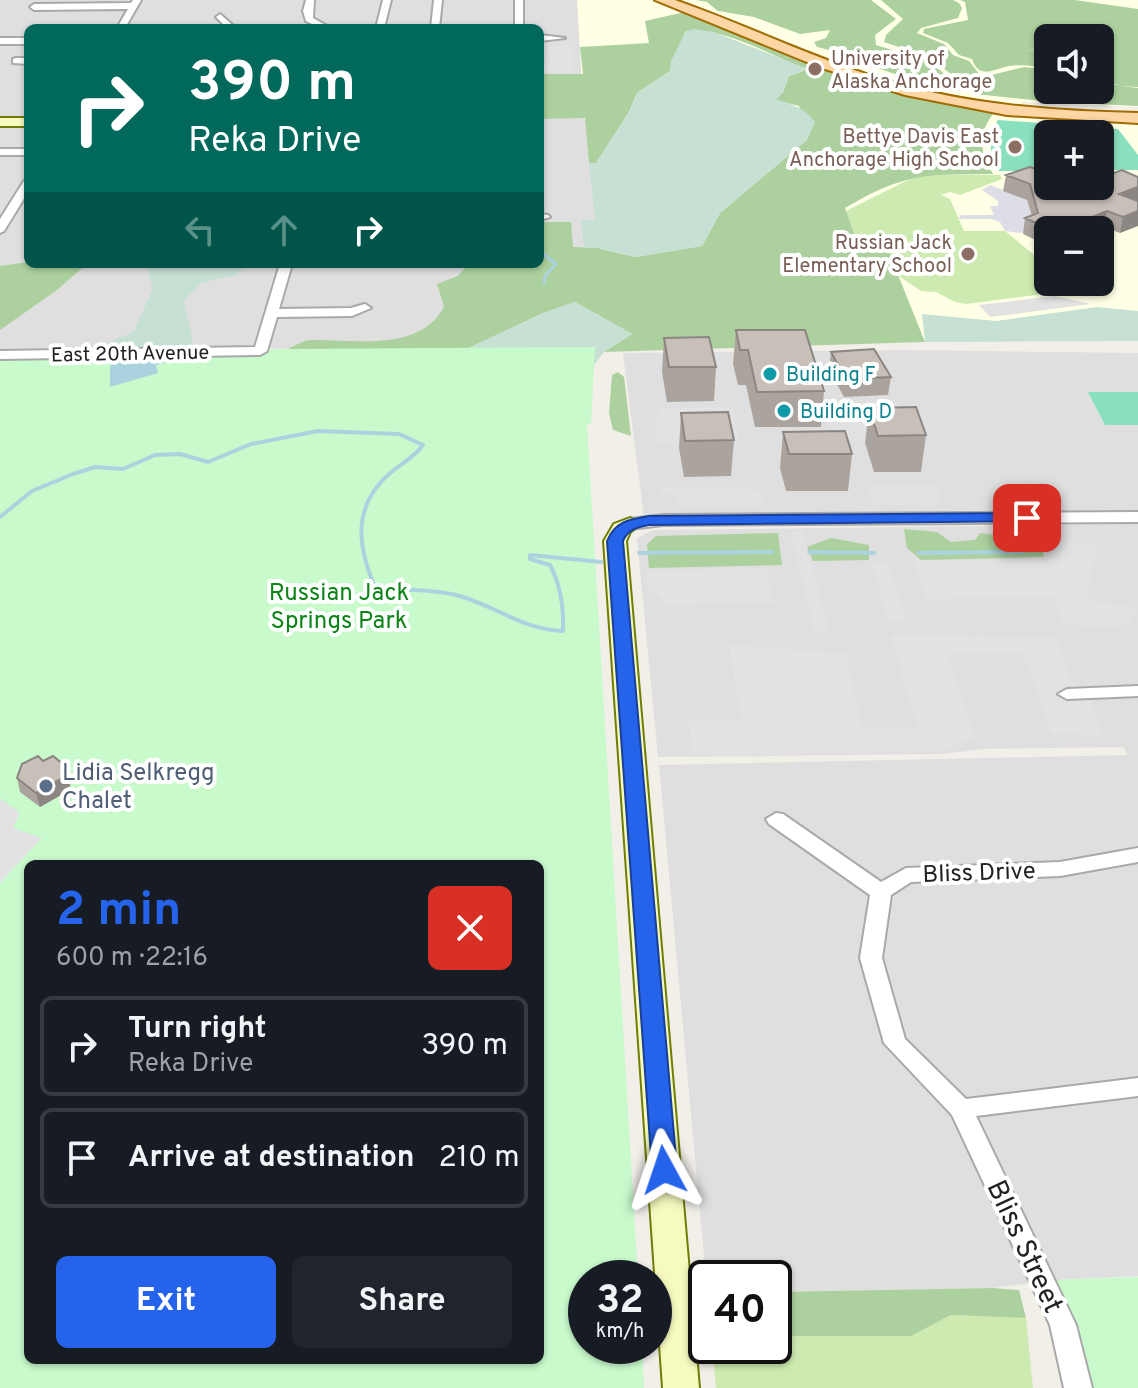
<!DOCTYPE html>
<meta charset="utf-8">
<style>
body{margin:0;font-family:Overpass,sans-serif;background:#20242c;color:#f1f3f6;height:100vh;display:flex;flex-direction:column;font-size:30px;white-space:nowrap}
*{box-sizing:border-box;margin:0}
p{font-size:26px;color:#9ea1a6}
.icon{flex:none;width:44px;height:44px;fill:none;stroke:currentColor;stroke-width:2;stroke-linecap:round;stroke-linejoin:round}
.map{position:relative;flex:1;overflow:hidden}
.sheet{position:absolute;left:24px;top:860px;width:520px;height:504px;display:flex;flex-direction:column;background:#171b24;border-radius:12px;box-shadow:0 2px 6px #0004}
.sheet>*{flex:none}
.banner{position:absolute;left:24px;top:24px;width:520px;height:244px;border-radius:12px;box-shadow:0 2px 6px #0004;background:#00695c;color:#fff;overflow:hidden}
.tools{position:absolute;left:1034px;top:24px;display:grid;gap:16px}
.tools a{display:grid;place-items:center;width:80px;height:80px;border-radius:12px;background:#171b24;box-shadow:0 2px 6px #0004;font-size:40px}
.speed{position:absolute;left:568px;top:1260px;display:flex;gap:16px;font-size:40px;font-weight:700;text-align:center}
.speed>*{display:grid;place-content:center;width:104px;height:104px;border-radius:50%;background:#171b24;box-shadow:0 2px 6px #0004;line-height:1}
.speed small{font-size:20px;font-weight:400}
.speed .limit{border:4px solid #111;border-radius:12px;background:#fff;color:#111}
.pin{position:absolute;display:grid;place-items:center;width:68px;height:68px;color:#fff;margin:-34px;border-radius:16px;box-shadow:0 4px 12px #0006}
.me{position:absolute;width:88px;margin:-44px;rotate:355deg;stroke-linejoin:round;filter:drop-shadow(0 0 6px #0008)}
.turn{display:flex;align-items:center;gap:28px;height:168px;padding:0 32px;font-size:36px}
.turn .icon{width:104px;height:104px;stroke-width:2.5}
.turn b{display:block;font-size:56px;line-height:68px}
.lanes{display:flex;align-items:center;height:76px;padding:0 32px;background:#0003;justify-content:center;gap:40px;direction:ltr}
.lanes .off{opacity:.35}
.round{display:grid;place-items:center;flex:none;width:84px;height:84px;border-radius:12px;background:#20242c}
.head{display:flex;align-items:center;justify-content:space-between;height:136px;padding:0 32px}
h1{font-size:48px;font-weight:700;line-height:60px;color:#2563eb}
.action{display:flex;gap:16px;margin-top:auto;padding:16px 32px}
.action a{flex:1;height:92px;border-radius:12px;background:#2563eb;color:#fff;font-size:32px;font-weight:700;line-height:92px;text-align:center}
.action a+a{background:#20242c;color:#f1f3f6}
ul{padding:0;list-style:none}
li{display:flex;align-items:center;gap:24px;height:100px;margin:0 16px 12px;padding:0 16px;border:4px solid #363941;border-radius:12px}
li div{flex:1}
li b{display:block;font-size:30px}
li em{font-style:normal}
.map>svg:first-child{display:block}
.residential{fill:#e0dfdf;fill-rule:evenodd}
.education{fill:#ffffe5;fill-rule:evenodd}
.grass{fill:#cdebb0}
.forest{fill:#add19e}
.wetland{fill:#c6e0d4}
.park{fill:#c8facc;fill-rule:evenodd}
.pitch{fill:#88e0be}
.parking{fill:#e2e2e2}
.plaza{fill:#dddde8}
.water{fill:#aad3df}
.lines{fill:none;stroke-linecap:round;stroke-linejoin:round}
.stream-far1{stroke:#aad3df;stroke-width:3}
.stream{stroke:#aad3df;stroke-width:4}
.street-casing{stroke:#a9a9a9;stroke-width:4}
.secondary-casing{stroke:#707d05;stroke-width:4}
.primary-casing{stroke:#a06b00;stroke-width:4}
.street{fill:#fff;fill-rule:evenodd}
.secondary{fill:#f7fabf;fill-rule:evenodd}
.primary{fill:#fcd6a4;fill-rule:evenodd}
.wall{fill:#aba49e}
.shaded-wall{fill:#8b8681}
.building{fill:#c7bfb8;stroke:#8b8681;stroke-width:2}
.route{fill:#2563eb;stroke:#184099;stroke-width:2}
.education-dot{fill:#8d6e63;stroke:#fff;stroke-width:3}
.culture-dot{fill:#0f9aa8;stroke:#fff;stroke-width:3}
.service-dot{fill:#5c6f8a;stroke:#fff;stroke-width:3}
.labels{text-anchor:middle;stroke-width:8;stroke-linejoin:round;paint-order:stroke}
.far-education-label{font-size:20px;fill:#785e54;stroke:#fff;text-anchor:end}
.far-street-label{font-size:20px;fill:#222;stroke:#fff}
.far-culture-label{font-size:20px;fill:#0d838f;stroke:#fff;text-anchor:start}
.park-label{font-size:24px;fill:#0c8416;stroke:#fff}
.service-label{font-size:24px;fill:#4e5e75;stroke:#fff;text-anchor:start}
.street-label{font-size:24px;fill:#222;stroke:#fff}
.near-street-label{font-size:28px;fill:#222;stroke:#fff}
</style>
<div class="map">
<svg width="1138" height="1388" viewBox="0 0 1138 1388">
<rect width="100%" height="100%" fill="#f2efe9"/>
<path class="residential" d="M 0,0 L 577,0 L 595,220 L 595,347 L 0,350 ZM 28,28 L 540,28 L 540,264 L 28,264 Z
M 905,350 L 1138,353 L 1138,510 L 644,517 L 623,353 Z
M 1138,524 L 1138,1276 L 1054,1280 L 993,1288 L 774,1292 L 774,1278 L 706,1278 L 659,765 L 1128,755 L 1123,747 L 984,749 L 943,754 L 658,757 L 637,538 L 653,530 Z"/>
<path class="education" d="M 577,0 L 1138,0 L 1138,107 L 1022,102 L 1022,113 L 1097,121 L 1138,121 L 1138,337 L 925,342 L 894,269 L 856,239 L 845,207 L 889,184 L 914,176 L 992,174 L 984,158 L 981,135 L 990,117 L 584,119 ZM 1048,38 L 1100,38 L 1100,90 L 1048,90 ZM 1048,134 L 1100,134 L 1100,186 L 1048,186 ZM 1048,230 L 1100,230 L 1100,282 L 1048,282 Z"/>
<path class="grass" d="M 920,174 L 1000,175 L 1002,179 L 960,195 L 950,192 L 941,195 L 950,199 L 964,231 L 1005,231 L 1034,255 L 1035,262 L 1043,264 L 1053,289 L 1044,294 L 966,304 L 955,302 L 936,292 L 921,291 L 897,275 L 882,236 L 856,239 L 846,211 Z
M 951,1315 L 1026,1318 L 1033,1388 L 716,1388 L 712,1346 L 774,1346 L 774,1336 L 911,1336 Z"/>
<path class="forest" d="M 696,0 L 871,0 L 896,19 L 875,35 L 876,45 L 928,61 L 946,75 L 970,79 L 972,85 L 965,92 L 945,87 L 948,82 C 937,79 927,82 916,79 C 881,73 851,54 817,47 L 814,42 L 826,38 L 830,30 L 800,34 L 754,17 L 718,11 L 707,2 Z
M 881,0 L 953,0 L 959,3 L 962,8 L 958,18 L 921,28 L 917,33 L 944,44 L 953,55 L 969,61 L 980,75 L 972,77 L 951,74 L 930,58 L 884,42 L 886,35 L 903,19 Z
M 960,0 L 1075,0 L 1138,9 L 1138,87 L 1120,86 L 1138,88 L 1138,106 L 1053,102 L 975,94 L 975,79 L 1024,67 L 1048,70 L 1048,90 L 1100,90 L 1100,83 L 1119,85 L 1100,81 L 1100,38 L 1048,38 L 1048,45 L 1027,51 L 1048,47 L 1048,68 C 1035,66 1022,64 1009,66 C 994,69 979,80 972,59 L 959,55 L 948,43 L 923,33 L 924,29 L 968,20 L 965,2 Z
M 685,12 C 785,54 885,101 995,111 C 977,135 979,149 993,174 C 926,174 904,173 845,208 L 856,239 L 882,235 L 925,342 L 604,352 L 632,334 L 575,302 L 543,313 L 445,359 L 496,419 L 586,1278 L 586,1346 L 621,1388 L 0,1388 L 28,1360 L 540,1360 L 540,864 L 282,352 C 291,348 303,340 311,340 C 355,339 419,353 444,307 L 437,284 L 458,276 L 466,267 L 464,264 L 540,264 L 540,222 L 571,222 L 573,247 L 598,248 L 635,257 L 702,246 L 720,213 L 807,140 L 799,106 L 775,100 L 783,92 L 789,76 L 806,70 C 776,57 717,24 685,32 L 670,71 L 637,93 L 629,112 L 596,163 L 589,163 L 585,118 L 540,119 L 540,74 L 583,74 L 580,47 L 649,43 L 645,21 Z
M 28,262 L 87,264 L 57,290 L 0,330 L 0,266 Z
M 618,372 L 624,377 L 631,436 L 613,430 L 609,413 L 612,375 Z
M 904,529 L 937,532 L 951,542 L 975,540 L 980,533 L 1004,536 L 1007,542 L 1040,543 L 1044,557 L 921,560 L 907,548 Z
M 778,533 L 782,565 L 649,568 L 647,544 L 656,536 Z
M 831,538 L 869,545 L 869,560 L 813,561 L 807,547 Z
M 993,1288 L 1019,1290 L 1026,1318 L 951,1315 L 911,1336 L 774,1336 L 774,1292 Z"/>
<path class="wetland" d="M 694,29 L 714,32 L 808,69 L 789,76 L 783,92 L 776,99 C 792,105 804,107 815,122 L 807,140 L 720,213 L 702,246 L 635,257 L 599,248 L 584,248 L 581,220 L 595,220 L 589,163 L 596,163 L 629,112 L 637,93 L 670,71 L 671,61 L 686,31 Z
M 146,264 L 248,264 L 236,275 L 201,283 L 184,301 L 192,336 L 192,357 L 78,356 L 133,332 L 153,289 Z
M 575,302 L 632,334 L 604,352 L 582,381 L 445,359 L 543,313 Z
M 1097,307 L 1138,311 L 1138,341 L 925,342 L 922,314 L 996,321 Z"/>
<path class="park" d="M 595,347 L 591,424 L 587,424 L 638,1278 L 586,1278 L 586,1346 L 642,1346 L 644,1388 L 0,1388 L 0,351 ZM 28,864 L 540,864 L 540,1360 L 28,1360 Z
M 1138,1277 L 1138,1388 L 1084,1388 L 1054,1280 Z"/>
<path class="pitch" d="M 998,120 L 1118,129 L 1138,155 L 1138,170 L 1100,170 L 1100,134 L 1048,134 L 1048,171 L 999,171 C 989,154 987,136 998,120 Z
M 1088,392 L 1138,392 L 1138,425 L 1105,425 Z"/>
<path class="parking" d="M 572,44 L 574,71 L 540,73 L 540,65 L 550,61 L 549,47 Z
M 1055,296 L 1091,304 L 990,317 L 979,305 Z
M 898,403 L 911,440 L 831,441 L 822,404 Z
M 733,407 L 739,442 L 658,443 L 654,413 L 660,413 L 660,408 Z
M 868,486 L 936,486 L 942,505 L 874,505 Z
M 754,487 L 755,492 L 762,492 L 765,507 L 678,508 L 676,494 L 662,494 L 662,488 Z
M 790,532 L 803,532 L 829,631 L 814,631 Z
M 1051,542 L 1097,544 L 1087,600 L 1136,608 L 1132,623 L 1104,629 L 1061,622 L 1053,597 L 926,599 L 913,561 L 1048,560 Z
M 872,562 L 890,564 L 906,622 L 888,622 Z
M 767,569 L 773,603 L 662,605 L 661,598 L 646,585 L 647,570 Z
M 890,635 L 1055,636 L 1071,680 L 1092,702 L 1103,735 L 1051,734 L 1023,654 L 948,654 L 974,737 L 944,751 L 692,755 L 689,720 L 741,719 L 729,645 L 845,653 L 863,727 L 918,728 Z
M 0,798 L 20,813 L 13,828 L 42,838 L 0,883 Z"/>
<path class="plaza" d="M 990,185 L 1042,205 L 1048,224 L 1021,233 L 1005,231 L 1000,222 L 991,219 L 958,219 L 961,215 L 994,215 L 990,206 L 998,206 L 998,201 L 982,190 Z"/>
<path class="water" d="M 116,355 L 164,357 L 165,363 L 156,365 L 158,373 L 110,387 L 110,366 Z"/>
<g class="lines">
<path class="stream-far1" d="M 540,251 L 556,264 L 545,276 L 544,283"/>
<path class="stream" d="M 0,517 L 32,491 L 73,474 L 95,467 L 123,469 L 155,455 L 180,454 L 208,462 L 251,444 L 318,431 L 399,434 L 423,445 C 414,458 400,464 389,474 C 353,506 357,544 374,585 C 401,592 429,588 456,595 C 495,605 520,629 563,631 C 564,607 561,586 550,565 L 530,559 L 530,555 L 601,562
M 809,552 L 874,553
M 639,553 L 772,552
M 918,553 L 1021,552 L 1040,540 L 1056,537"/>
<defs>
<path id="street" d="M 133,0 L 141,0 L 125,28 L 117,28 L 128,9 L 34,10 L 30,7 L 34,4 L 131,3 Z
M 306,0 L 314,0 L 313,18 L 331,28 L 320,28 L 306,21 L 303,11 Z
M 383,0 L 391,0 L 384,28 L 376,28 Z
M 434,0 L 442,0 L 439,28 L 431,28 Z
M 515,0 L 523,0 L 523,28 L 515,28 Z
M 220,14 L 236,28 L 227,28 L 216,17 Z
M 540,35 L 565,38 L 540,41 Z
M 0,38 L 28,38 L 28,44 L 0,44 Z
M 16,58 L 28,58 L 28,64 L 13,63 L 13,59 Z
M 0,149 L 28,149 L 28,155 L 0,155 Z
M 28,180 L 28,192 L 4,231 L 0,233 L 0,219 L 24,181 Z
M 540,214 L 548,215 L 550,217 L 540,220 Z
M 280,264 L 292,264 L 279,309 L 351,308 L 365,304 L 371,308 L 352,316 L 277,317 L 267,351 L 260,355 L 0,359 L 0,351 L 255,347 Z
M 1138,512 L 1138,522 L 663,525 L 630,529 L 622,524 L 630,519 L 663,515 Z
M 1138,686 L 1138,696 L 1067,699 L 1058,694 L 1067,689 Z
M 776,813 L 783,814 L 881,882 L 906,868 L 1060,862 L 1138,848 L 1138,862 L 1060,876 L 911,882 L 891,895 L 882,958 L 905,1039 L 966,1099 L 1138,1078 L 1138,1096 L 976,1116 L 1076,1325 L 1092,1388 L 1064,1388 L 1050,1325 L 952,1115 L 884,1043 L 860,958 L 870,895 L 769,824 L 766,819 Z"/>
<path id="secondary" d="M 0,118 L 28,118 L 28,126 L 0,126 Z
M 630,518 L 640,524 L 630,532 L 626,541 L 699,1388 L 663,1388 L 604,541 L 614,524 Z"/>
<path id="primary" d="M 655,0 L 675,0 C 746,25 813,58 885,80 C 967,105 1053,111 1138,113 L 1138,123 L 1007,115 L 905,95 L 819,67 Z"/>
</defs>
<use href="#street" class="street-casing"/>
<use href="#secondary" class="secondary-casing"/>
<use href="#primary" class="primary-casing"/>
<use href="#street" class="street"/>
<use href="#secondary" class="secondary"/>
<use href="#primary" class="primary"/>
</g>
<path class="wall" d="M 1006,175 L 1048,186 L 1100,186 L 1138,177 L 1120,233 L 1104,227 L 1096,230 L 1048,230 L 1048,246 L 1023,234 L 1025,218 L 1032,216 L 1027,200 L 1003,191 Z
M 736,330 L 824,391 L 821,427 L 755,427 L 746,385 L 738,385 L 733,364 Z
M 664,338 L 716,367 L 714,401 L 667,402 L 662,372 Z
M 831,352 L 891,377 L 888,395 L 844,397 L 829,370 Z
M 869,408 L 926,435 L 921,472 L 874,472 L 865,443 Z
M 681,413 L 734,440 L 731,476 L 684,477 L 679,448 Z
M 783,432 L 852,454 L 848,491 L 786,491 L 780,468 Z
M 17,778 L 71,782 L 68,791 L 40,807 L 20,792 Z"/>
<path class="shaded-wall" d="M 1138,187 L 1138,201 L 1119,194 Z
M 1107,211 L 1104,227 L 1096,230 L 1059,230 Z
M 1138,211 L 1138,226 L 1120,233 L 1123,217 Z
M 68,768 L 71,782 L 68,791 L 40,807 L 36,793 Z"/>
<path class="building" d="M 1030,167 L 1048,173 L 1048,186 L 1100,186 L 1100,178 L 1122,170 L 1138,177 L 1138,187 L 1119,194 L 1138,201 L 1138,211 L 1123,217 L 1107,211 L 1059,230 L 1052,230 L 1025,218 L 1038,213 L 1030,184 L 1006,175 Z
M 736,330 L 805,330 L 824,391 L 757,392 L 748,350 L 740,350 Z
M 709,337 L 716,367 L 669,367 L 664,338 Z
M 874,349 L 891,377 L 846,379 L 831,352 Z
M 916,407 L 926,435 L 878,436 L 869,408 Z
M 728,412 L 734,440 L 685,441 L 681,413 Z
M 845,431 L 852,454 L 789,454 L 783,432 Z
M 38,756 L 43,761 L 53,756 L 68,768 L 64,777 L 36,793 L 17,778 L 22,764 Z"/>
<path class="route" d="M 1027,513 L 1035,518 L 1033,521 L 649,525 C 638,527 628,529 623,541 L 677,1170 L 673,1177 L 664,1180 L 655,1177 L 652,1170 L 607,541 C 615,521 630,519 649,516 Z"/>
<g class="education-dot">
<circle cx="815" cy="69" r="8"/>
<circle cx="1015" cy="147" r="8"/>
<circle cx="968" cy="254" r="8"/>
</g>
<g class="culture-dot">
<circle cx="770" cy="374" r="8"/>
<circle cx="784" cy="411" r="8"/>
</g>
<circle class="service-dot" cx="46" cy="786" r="8"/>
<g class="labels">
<g class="far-education-label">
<text x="831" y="65" text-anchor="start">University of<tspan x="831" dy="23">Alaska Anchorage</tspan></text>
<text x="999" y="143">Bettye Davis East<tspan x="999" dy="23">Anchorage High School</tspan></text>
<text x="952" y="249">Russian Jack<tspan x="952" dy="23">Elementary School</tspan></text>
</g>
<g class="far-street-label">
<text transform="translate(130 353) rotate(-1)" y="7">East 20th Avenue</text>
</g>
<g class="far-culture-label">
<text x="786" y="381">Building F</text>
<text x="800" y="418">Building D</text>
</g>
<g class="park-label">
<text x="339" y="600">Russian Jack<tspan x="339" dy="28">Springs Park</tspan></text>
</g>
<g class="service-label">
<text x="62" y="780">Lidia Selkregg<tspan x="62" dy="28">Chalet</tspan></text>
</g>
<g class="street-label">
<text transform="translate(979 872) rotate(-2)" y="8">Bliss Drive</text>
</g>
<g class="near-street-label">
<text transform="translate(1026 1246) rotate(65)" y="10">Bliss Street</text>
</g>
</g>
</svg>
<div class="tools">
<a><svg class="icon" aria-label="sound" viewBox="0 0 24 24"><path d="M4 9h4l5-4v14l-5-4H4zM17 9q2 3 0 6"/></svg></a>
<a>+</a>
<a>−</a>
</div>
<div class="speed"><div>32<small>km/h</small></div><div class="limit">40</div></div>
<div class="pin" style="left:1027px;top:518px;background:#d93025"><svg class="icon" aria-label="arrive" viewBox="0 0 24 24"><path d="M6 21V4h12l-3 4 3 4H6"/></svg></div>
<svg class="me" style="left:664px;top:1170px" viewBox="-20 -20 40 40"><path d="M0-17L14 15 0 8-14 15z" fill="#2563eb" stroke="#fff" stroke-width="4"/></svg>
<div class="banner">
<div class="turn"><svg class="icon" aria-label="right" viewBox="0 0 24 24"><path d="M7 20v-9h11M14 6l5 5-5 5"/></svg><div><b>390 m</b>Reka Drive</div></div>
<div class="lanes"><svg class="icon off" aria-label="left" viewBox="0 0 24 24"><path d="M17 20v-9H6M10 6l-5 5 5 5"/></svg><svg class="icon off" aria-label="ahead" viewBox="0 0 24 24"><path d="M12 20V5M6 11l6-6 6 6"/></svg><svg class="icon" aria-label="right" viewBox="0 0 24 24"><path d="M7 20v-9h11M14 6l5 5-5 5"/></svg></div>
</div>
<section class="sheet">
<div class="head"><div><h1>2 min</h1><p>600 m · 22:16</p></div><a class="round" style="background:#d93025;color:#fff"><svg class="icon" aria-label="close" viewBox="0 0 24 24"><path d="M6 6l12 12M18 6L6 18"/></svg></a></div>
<ul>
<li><svg class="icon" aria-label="right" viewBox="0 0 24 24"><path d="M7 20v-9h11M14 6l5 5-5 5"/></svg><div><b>Turn right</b><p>Reka Drive</p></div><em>390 m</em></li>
<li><svg class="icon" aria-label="arrive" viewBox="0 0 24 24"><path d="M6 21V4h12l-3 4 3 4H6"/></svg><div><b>Arrive at destination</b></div><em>210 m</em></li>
</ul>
<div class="action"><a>Exit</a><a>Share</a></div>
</section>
</div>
